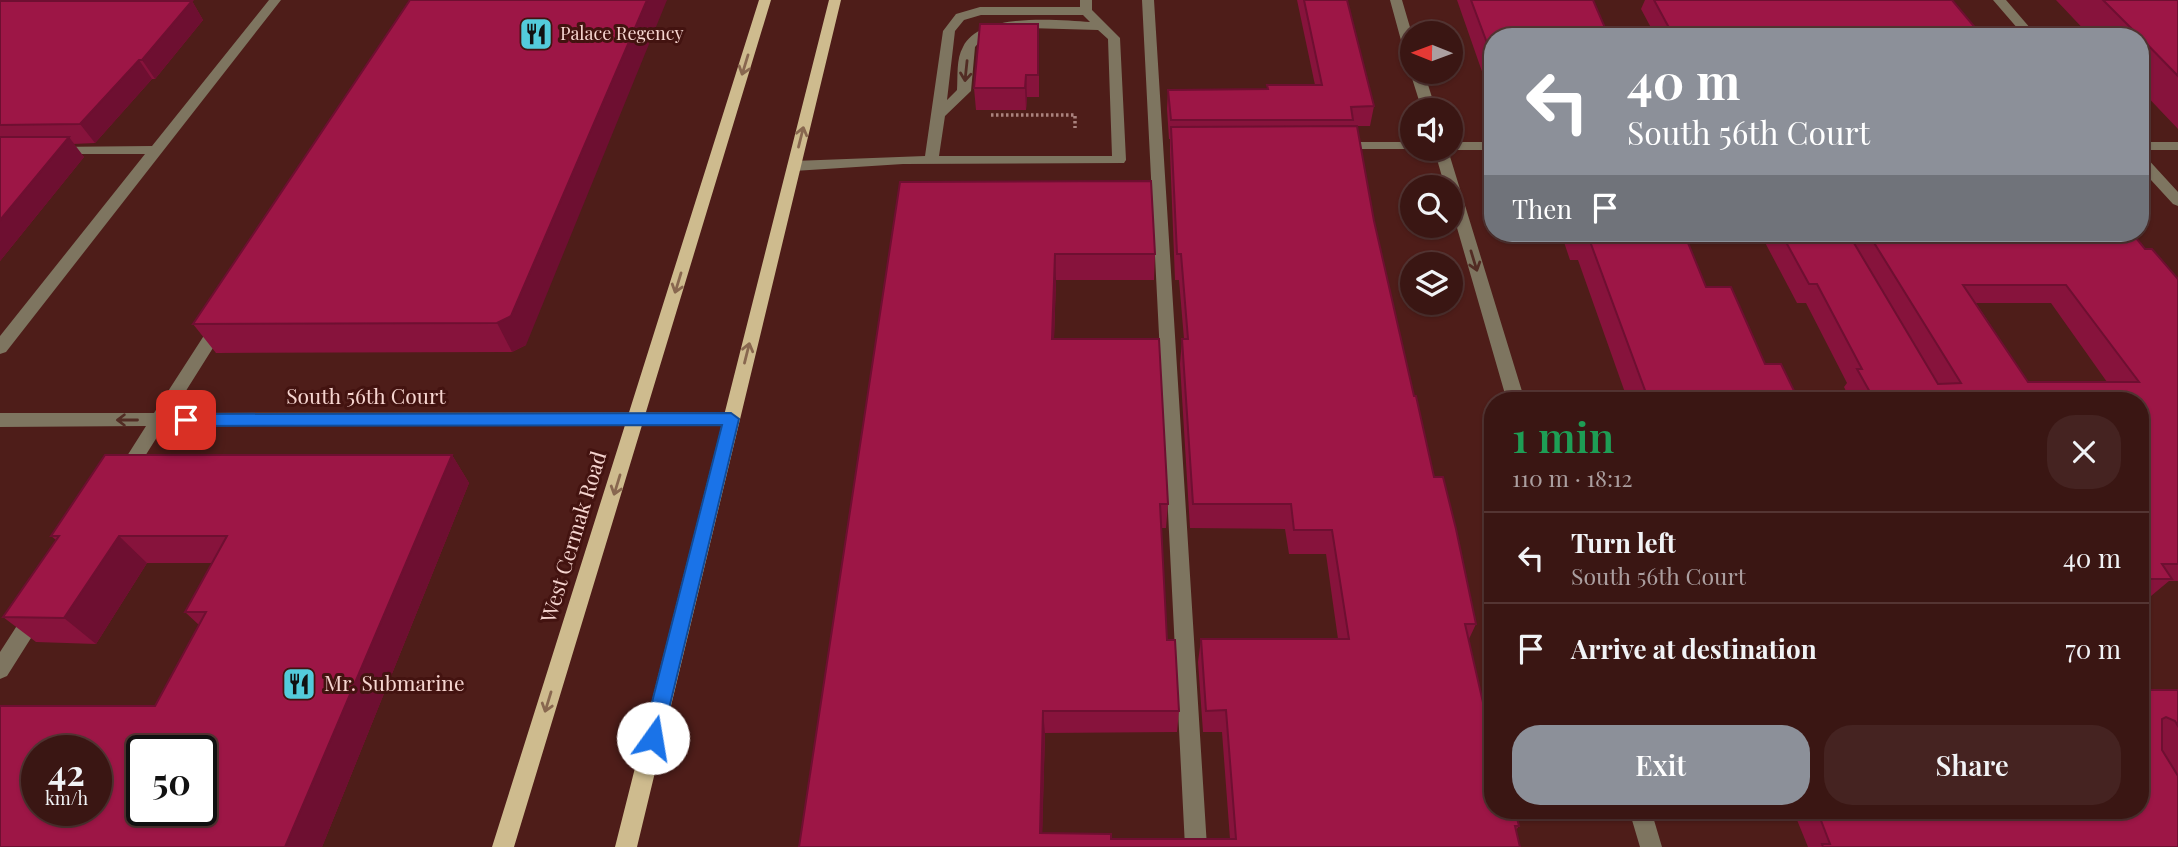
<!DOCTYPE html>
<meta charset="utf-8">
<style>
body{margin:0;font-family:"Playfair Display",serif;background:#452321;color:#f1f3f6;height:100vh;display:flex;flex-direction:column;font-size:26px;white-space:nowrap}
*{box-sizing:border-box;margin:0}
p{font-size:23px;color:#ab9fa0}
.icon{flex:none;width:38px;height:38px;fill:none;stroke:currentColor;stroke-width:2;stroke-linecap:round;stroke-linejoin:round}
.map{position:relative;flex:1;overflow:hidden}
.details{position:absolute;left:1484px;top:392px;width:665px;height:427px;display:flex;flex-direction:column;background:#3a1613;border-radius:28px;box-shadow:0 2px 5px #0004,0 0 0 2px #543533}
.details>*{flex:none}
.top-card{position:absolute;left:1484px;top:28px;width:665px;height:214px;border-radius:28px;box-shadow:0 2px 5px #0004,0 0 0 2px #543533;background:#8c9099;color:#fff;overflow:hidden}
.needle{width:46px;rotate:271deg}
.buttons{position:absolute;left:1400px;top:21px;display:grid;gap:14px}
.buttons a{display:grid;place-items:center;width:63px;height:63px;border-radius:50%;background:#3a1613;box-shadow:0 2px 5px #0004,0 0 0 2px #543533;font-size:35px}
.speed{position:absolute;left:21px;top:735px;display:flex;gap:14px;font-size:35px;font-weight:700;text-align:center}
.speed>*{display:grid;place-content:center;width:91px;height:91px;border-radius:50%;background:#3a1613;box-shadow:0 2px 5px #0004,0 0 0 2px #543533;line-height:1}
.speed small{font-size:18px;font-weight:400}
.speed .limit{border:4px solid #111;border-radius:10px;background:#fff;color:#111}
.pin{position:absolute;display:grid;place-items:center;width:60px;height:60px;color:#fff;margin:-30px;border-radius:14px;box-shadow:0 4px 10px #0006}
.me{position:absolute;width:77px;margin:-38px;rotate:13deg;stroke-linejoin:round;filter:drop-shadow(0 0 5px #0008)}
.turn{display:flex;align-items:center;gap:24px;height:147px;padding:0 28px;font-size:32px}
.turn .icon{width:91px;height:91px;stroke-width:2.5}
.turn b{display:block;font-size:49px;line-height:60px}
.then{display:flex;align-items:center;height:66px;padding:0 28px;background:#0003;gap:14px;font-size:26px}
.round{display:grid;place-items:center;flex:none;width:74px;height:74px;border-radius:28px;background:#452321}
.summary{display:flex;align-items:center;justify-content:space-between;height:119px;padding:0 28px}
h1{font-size:42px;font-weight:600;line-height:52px;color:#1e9e55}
.cta{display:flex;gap:14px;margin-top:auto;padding:14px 28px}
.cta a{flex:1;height:80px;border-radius:28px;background:#8c9099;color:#fff;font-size:28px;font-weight:600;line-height:80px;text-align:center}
.cta a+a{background:#452321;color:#f1f3f6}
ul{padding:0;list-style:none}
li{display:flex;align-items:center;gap:21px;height:91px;padding:0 28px;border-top:2px solid #543533}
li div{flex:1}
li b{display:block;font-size:26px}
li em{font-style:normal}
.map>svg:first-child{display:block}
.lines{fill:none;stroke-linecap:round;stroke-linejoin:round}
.path{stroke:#aa827e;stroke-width:3.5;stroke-dasharray:2.5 2.5;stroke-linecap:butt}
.minor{fill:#7e7560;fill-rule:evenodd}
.major{fill:#cebb8e;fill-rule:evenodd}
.wall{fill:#87133c;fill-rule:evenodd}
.shaded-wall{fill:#6e0f31}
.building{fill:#9d1646;stroke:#6e0f31;stroke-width:2;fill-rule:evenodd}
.oneway{stroke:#88674f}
.oneway2{stroke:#522c24}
.route{fill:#1a73e8;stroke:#114b97;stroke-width:2}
.labels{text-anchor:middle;stroke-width:6;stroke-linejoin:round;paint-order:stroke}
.far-poi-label{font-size:18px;fill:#f6d5d0;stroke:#431310;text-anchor:start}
.street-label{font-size:21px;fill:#f6d5d0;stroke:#431310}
.poi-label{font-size:21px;fill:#f6d5d0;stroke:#431310;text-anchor:start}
</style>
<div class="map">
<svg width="2178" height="847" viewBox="0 0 2178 847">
<rect width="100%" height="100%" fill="#4e1d19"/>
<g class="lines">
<path class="path" d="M 991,115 L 1075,115 L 1075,128"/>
<path class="minor" d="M 269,0 L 281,0 L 6,352 L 0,354 L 0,336 L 145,154 L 56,154 L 51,153 L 51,147 L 152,146 Z
M 1080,0 L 1092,0 L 1092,10 L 1120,38 L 1126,160 L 1124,163 L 903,164 L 794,171 L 787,166 L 794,161 L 925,156 L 943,31 L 956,14 L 980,7 L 1080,7 ZM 981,15 L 1083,15 L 1090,22 C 1057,20 980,12 963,47 C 956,59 958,76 957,90 L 947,100 L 955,31 L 964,20 ZM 1028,28 L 1098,30 L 1108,39 L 1112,156 L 939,156 L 945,116 L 971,91 L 975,47 L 981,40 L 994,33 Z
M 1142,0 L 1154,0 L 1207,847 L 1185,847 Z
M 1390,0 L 1402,0 L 1412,34 L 1412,59 L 1405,55 Z
M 1993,0 L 2006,0 L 2038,37 L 2025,37 Z
M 1412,69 L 1412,72 L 1424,72 L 1436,110 L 1422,110 L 1410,72 Z
M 1338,142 L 1412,142 L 1412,149 L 1417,149 L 1333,149 L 1333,143 Z
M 1451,142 L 1493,142 L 1493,150 L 1448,150 L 1525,401 L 1507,401 L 1451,207 L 1451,187 L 1445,187 L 1434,149 L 1451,149 Z
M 2140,142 L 2178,142 L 2178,150 L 2140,150 Z
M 2140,155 L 2145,156 L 2178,192 L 2178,206 L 2173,204 L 2140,168 Z
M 220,318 L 228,324 L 172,413 L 731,412 L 737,414 L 740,419 L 737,424 L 731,426 L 164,426 L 130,480 L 124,482 L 118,480 L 115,475 L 146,426 L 0,427 L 0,413 L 154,413 L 214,320 Z
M 36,604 L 43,607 L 46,613 L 43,619 L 7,676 L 0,679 L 0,652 L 29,607 Z
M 1629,810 L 1651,810 L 1662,847 L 1640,847 Z"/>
<path class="major" d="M 759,0 L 771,0 L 514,847 L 492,847 Z
M 829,0 L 841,0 L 637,847 L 615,847 Z"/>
</g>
<path class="wall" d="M 410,0 L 526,345 L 512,352 L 216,353 L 193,324 Z
M 1297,0 L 1347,0 L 1374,106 L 1370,126 L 1352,126 L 1414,396 L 1434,477 L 1476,624 L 1469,639 L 1493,810 L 1519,826 L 1516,830 L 1520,847 L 799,847 L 900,182 L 1155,254 L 1154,280 L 1056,280 L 1054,339 L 1168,504 L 1166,528 L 1161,528 L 1167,640 L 1179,711 L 1177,732 L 1045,733 L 1042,833 L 1111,839 L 1230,839 L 1222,732 L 1203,732 L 1198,662 L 1201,639 L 1338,639 L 1326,554 L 1289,554 L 1285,529 L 1190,528 L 1180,364 L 1182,339 L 1184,339 L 1179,280 L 1175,280 L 1170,153 L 1170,139 L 1169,139 L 1167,109 L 1168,90 L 1267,89 L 1267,85 L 1315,85 Z
M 1457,0 L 1593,0 L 1493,37 L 1493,103 Z
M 1645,0 L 1952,0 L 1983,37 L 1656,37 L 1641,9 Z
M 2056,0 L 2178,0 L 2178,129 L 2140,89 L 2140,37 L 2091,37 Z
M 0,1 L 192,1 L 203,20 L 155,79 L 152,79 L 95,143 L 73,144 L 84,157 L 0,261 Z
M 1039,46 L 1039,97 L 1027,97 L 1026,110 L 976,110 L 974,88 Z
M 1561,233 L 1684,233 L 1706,287 L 1765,364 L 1799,401 L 1628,401 L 1578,260 L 1570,260 Z
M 1760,233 L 2132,233 L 2145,249 L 2178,279 L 2178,581 L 2169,581 L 2151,596 L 2140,596 L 2140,401 L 1851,401 L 1844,387 L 1847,383 L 1806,303 L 1797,303 ZM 1976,303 L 2051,303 L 2107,382 L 2028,382 Z
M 452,455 L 469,483 L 322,847 L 0,847 L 155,706 L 199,625 L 185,612 L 213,563 L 147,563 L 96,644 L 36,642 L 3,617 L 56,540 L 51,536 Z
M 2140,690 L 2178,690 L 2178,847 L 1808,847 L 1793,810 L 2140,810 Z"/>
<path class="shaded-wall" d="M 647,0 L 667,0 L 526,345 L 512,352 L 497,323 Z
M 192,1 L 203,20 L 155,79 L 142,60 Z
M 139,60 L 152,79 L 95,143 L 80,124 Z
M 1026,75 L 1027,97 L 1026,110 L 1025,88 Z
M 69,137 L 84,157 L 0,261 L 0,220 Z
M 1055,254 L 1056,280 L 1053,365 L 1052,339 Z
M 452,455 L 469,483 L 322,847 L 285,847 Z
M 119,536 L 147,563 L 96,644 L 64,618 Z
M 1043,711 L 1045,733 L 1042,847 L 1040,833 Z"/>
<path class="building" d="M 410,0 L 647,0 L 511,316 L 497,323 L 193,324 Z
M 1304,0 L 1347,0 L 1374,106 L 1351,107 L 1353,120 L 1171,120 L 1168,90 L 1268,89 L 1267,85 L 1322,85 Z
M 1471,0 L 1593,0 L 1609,37 L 1493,37 L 1493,59 Z
M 1654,0 L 1952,0 L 1983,37 L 1674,37 Z
M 2103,0 L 2178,0 L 2178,76 L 2140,37 Z
M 0,1 L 192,1 L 142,60 L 139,60 L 80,124 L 0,125 Z
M 980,24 L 1038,24 L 1038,75 L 1026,75 L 1025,88 L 974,88 Z
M 1357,126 L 1374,221 L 1414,396 L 1416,396 L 1434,477 L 1443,477 L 1456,529 L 1476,624 L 1465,624 L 1493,746 L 1493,810 L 1515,810 L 1519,826 L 1515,826 L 1520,847 L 799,847 L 900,182 L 1151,181 L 1155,254 L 1055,254 L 1052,339 L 1159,339 L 1168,504 L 1160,504 L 1167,640 L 1175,640 L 1179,711 L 1043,711 L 1040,833 L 1111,834 L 1111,839 L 1236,839 L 1226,710 L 1206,711 L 1201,639 L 1349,639 L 1332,530 L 1294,530 L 1291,504 L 1193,504 L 1182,339 L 1188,339 L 1181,254 L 1177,254 L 1171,127 Z
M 0,137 L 69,137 L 0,220 Z
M 1579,233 L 1684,233 L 1706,287 L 1731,287 L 1765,364 L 1781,364 L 1799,401 L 1649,401 L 1588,236 L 1579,235 Z
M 1781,233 L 1848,233 L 1938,384 L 1961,383 L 1868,233 L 2132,233 L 2145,249 L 2152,249 L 2178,279 L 2178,564 L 2162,564 L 2172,579 L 2140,579 L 2140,401 L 1875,401 L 1857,369 L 1862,369 L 1817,284 L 1809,284 ZM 1963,285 L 2066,285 L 2139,382 L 2028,382 Z
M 105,455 L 452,455 L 285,847 L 0,847 L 0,706 L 155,706 L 206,612 L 185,612 L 227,536 L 119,536 L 64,618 L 3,617 L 59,536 L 51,536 ZM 37,751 L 96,751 L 96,810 L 37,810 ZM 142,751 L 201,751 L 201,810 L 142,810 Z
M 2140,690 L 2178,690 L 2178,726 L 2175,721 L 2166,717 L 2162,719 L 2162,750 L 2178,776 L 2178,847 L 1823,847 L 1822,844 L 1830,844 L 1817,810 L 2140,810 Z"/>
<defs><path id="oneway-shaft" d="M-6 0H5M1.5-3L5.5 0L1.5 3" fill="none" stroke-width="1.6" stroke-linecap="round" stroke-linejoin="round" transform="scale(1.75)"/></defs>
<g class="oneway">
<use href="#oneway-shaft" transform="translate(745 65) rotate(107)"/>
<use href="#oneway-shaft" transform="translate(801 137) rotate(-76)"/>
<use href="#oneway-shaft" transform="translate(678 283) rotate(107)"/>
<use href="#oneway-shaft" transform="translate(747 353) rotate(-76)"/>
<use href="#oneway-shaft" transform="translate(617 485) rotate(107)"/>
<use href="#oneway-shaft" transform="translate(548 702) rotate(107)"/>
</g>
<g class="oneway2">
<use href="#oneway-shaft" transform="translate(966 71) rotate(96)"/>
<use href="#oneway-shaft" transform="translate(1474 261) rotate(73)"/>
<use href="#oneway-shaft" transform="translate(127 420) rotate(180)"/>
</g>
<path class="route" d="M 731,413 L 739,419 L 662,738 L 659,745 L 653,747 L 646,745 L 643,738 L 722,425 L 186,426 L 178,420 L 186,414 Z"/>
<defs>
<symbol id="restaurant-square" viewBox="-11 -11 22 22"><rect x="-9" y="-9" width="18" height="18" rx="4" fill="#53cbdb" stroke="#431310"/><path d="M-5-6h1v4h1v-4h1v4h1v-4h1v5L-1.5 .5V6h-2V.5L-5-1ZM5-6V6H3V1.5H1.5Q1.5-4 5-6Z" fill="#111"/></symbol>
</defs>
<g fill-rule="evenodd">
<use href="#restaurant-square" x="517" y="15" width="38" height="38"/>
<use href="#restaurant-square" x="280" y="665" width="38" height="38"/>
</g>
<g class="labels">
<g class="far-poi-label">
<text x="560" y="40">Palace Regency</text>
</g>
<g class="street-label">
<text x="366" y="404">South 56th Court</text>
<text transform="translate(574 537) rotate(-73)" y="7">West Cermak Road</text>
</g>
<g class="poi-label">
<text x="324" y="691">Mr. Submarine</text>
</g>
</g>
</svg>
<div class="buttons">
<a><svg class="needle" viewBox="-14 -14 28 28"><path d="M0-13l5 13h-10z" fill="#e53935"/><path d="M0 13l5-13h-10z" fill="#ab9fa0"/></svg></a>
<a><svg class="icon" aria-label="sound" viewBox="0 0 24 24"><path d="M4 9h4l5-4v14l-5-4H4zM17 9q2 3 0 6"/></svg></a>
<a><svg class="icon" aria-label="search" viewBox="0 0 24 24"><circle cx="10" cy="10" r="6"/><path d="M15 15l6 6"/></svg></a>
<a><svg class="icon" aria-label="layers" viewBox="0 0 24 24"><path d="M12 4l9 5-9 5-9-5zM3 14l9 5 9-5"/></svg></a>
</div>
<div class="speed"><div>42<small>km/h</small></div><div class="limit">50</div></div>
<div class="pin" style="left:186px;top:420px;background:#d93025"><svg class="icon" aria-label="arrive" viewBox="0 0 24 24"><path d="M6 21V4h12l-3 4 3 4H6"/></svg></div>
<svg class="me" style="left:653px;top:738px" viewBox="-20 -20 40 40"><circle r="19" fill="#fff"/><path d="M0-13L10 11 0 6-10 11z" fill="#1a73e8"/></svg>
<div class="top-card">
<div class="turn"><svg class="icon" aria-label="left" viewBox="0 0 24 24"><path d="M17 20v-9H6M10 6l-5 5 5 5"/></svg><div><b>40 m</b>South 56th Court</div></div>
<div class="then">Then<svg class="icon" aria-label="arrive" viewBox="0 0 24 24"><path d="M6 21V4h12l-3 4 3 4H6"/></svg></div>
</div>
<section class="details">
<div class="summary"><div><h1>1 min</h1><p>110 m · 18:12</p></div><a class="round"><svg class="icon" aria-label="close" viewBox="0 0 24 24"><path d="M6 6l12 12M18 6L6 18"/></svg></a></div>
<ul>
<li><svg class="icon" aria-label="left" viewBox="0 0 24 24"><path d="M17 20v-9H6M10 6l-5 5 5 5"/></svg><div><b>Turn left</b><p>South 56th Court</p></div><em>40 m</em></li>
<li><svg class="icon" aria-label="arrive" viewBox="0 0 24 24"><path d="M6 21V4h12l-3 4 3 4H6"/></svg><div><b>Arrive at destination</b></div><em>70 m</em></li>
</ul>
<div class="cta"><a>Exit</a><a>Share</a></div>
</section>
</div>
